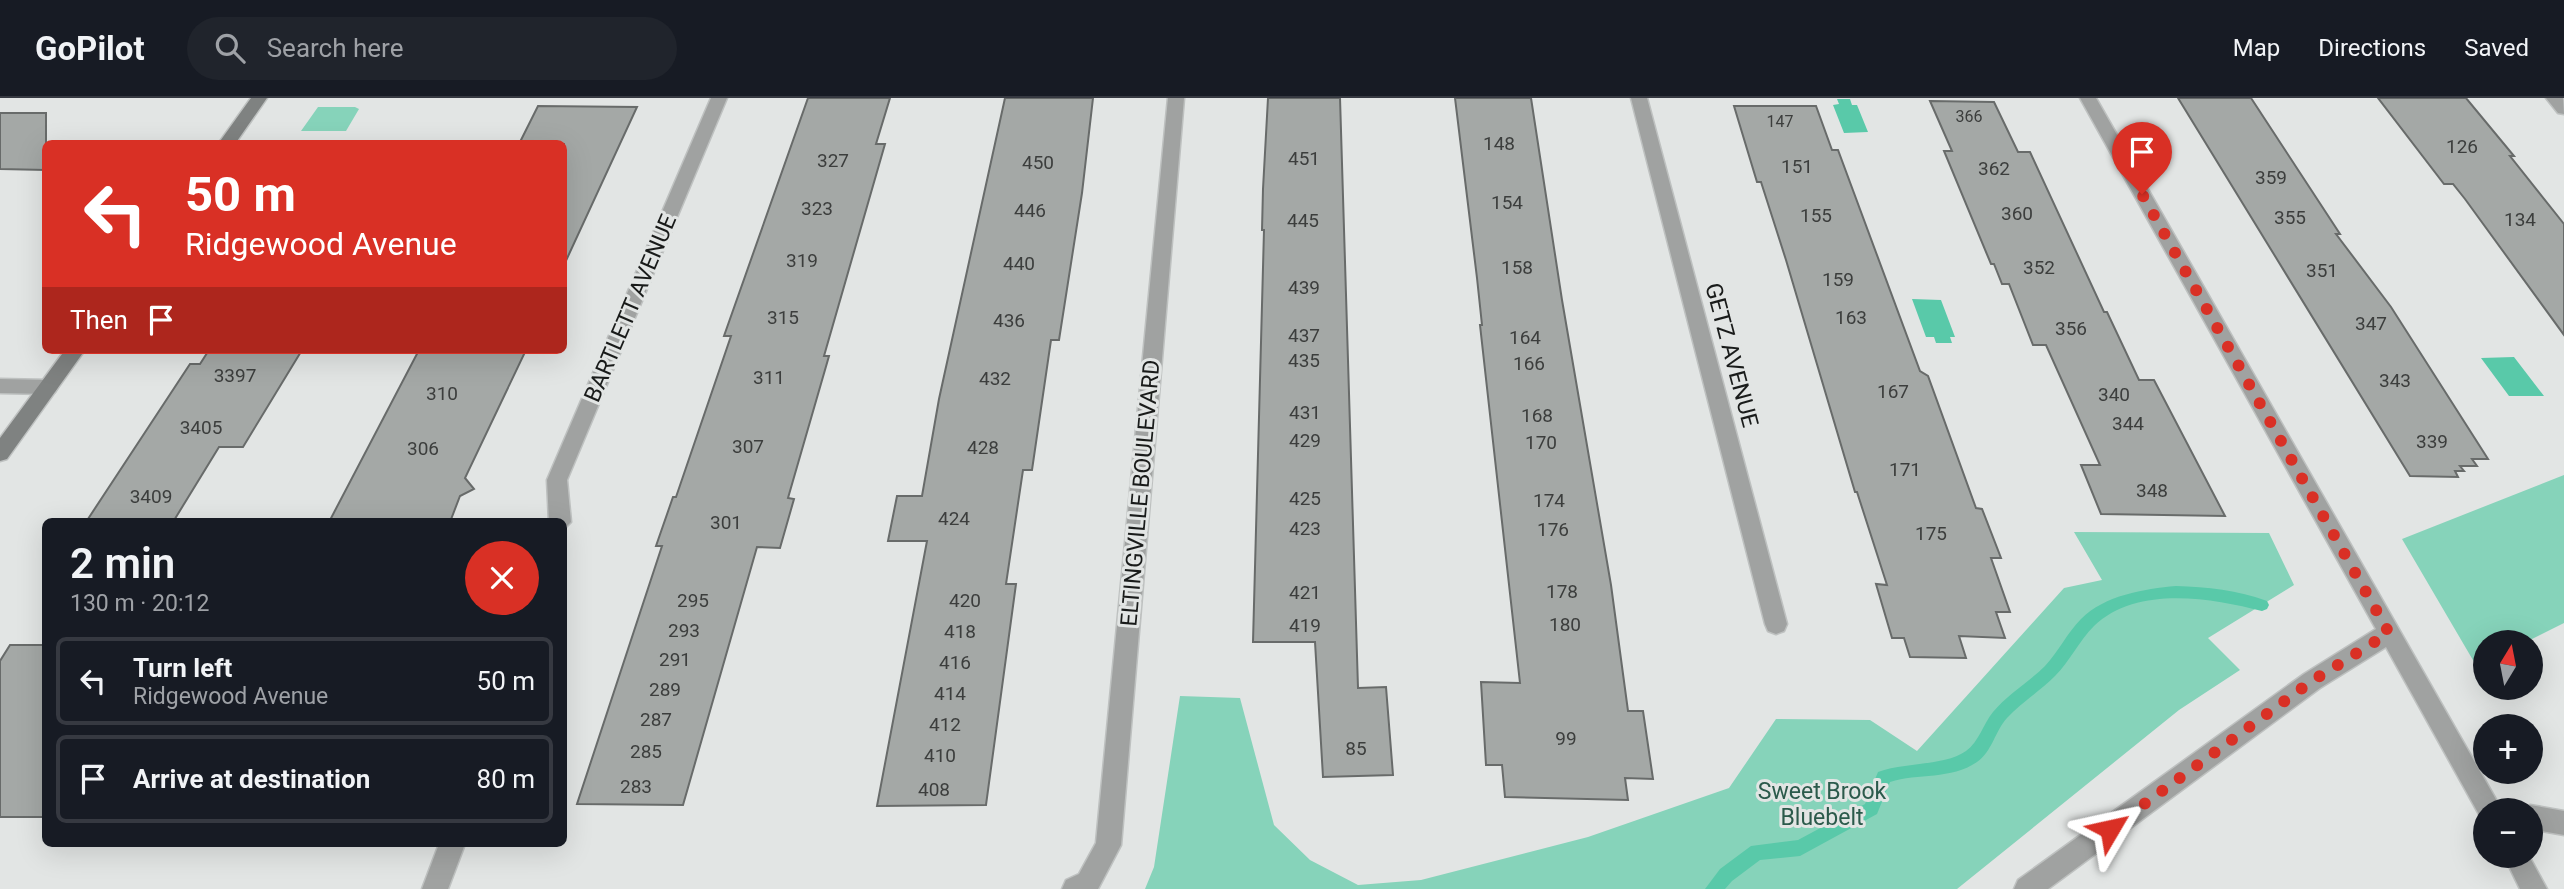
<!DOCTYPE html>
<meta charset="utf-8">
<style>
body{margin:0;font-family:Roboto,sans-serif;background:#20242c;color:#f1f3f6;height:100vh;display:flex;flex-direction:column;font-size:26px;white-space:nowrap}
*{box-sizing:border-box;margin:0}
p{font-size:23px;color:#9ea1a6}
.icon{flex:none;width:38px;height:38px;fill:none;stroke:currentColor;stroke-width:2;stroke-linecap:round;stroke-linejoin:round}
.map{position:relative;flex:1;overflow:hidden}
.details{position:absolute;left:42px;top:420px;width:525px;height:329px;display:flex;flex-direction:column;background:#171b24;border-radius:10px;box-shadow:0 7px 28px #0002}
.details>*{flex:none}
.banner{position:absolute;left:42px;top:42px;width:525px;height:214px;border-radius:10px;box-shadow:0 7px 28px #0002;background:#d93025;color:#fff;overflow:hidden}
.needle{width:46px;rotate:10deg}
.tools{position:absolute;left:2473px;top:532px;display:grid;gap:14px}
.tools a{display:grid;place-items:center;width:70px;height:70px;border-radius:50%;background:#171b24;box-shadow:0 7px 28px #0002;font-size:35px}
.pin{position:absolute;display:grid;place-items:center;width:60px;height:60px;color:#fff;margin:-72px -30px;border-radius:50% 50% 50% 0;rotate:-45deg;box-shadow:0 0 7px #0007}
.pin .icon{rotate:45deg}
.me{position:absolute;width:77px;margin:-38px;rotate:54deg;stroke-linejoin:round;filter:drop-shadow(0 0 5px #0008)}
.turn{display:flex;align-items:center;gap:24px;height:147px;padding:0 28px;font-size:32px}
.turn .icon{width:91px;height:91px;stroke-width:2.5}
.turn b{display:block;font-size:49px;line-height:60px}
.then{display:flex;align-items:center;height:66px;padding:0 28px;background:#0003;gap:14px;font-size:26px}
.round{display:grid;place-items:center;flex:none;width:74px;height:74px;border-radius:37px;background:#20242c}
.headline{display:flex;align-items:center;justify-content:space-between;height:119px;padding:0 28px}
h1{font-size:42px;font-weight:600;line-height:52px}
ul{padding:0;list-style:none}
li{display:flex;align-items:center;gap:21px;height:88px;margin:0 14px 10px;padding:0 14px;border:4px solid #363941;border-radius:10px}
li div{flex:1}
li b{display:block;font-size:26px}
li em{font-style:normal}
header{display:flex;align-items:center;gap:42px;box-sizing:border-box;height:98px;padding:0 35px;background:#171b24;border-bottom:2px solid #363941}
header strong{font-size:33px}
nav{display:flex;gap:38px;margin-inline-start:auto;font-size:24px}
.search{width:490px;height:63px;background:#20242c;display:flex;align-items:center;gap:18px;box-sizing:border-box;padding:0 24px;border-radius:38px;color:#9ea1a6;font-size:26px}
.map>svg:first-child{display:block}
.green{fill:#86d3ba}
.water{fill:#59c9a9}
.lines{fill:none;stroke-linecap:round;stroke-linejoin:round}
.stream{fill:#59c9a9;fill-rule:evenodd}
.building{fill:#a4a8a6;stroke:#686b6a;stroke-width:2}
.minor-casing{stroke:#bec1c0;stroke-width:3}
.secondary-casing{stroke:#bec1c0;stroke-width:3}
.minor{fill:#a0a2a1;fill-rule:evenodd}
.secondary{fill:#7f8281;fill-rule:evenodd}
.route{stroke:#d93025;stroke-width:12;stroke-dasharray:0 21.6}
.labels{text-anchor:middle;stroke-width:6;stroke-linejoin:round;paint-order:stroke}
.far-number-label{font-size:16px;fill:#3c3e3d}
.number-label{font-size:19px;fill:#3c3e3d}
.street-label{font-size:23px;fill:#191b1a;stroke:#e2e5e4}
.park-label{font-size:23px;fill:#2b5a4b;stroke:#e2e5e4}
</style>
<header>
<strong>GoPilot</strong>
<div class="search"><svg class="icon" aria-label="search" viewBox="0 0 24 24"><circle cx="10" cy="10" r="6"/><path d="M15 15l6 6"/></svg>Search here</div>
<nav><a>Map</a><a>Directions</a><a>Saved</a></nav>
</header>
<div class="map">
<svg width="2564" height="791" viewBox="0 0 2564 791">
<rect width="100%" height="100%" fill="#e2e5e4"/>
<path class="green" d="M 318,9 L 355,9 L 359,11 L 346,33 L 301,33 Z
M 2564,377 L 2564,525 L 2526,544 L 2485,544 L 2485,565 L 2477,569 L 2402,441 Z
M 2074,434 L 2269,435 L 2294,487 L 2208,540 L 2240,572 L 2179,612 L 1957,791 L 1145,791 L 1154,769 L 1180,598 L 1240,600 L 1274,727 L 1310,762 L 1358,787 L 1421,782 L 1588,739 L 1729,690 L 1776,621 L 1870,622 L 1917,653 L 2064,490 L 2102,482 Z"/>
<path class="water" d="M 1837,1 L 1850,1 L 1852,7 L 1857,7 L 1868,34 L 1844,35 L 1833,7 L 1839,6 Z
M 1912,201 L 1941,202 L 1955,239 L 1950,239 L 1952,245 L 1936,245 L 1934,239 L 1926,239 Z
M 2514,259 L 2544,298 L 2509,298 L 2481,260 Z"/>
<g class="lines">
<path class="stream" d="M 2176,488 C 2207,489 2238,492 2267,503 L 2269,507 L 2267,511 L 2262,513 C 2211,500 2137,487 2094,528 C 2079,543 2070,563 2055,578 C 2040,593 2021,605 2007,620 C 1995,633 1992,654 1977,664 C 1951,682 1918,675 1890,684 L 1877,716 L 1800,758 L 1760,762 L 1732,783 L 1725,791 L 1705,791 L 1720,771 L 1751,748 L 1798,742 L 1865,706 L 1878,674 C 1905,664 1945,668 1966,653 C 1979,644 1983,626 1993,614 C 2008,596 2029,584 2045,568 C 2059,553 2067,535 2081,521 C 2105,497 2144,491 2176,488 Z"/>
</g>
<path class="building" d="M 808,0 L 890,0 L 876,46 L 885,46 L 824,258 L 829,258 L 788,400 L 794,401 L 780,450 L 757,449 L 683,707 L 577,706 L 662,448 L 656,448 L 673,399 L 676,399 L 731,238 L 724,238 Z
M 1005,0 L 1093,0 L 1082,95 L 1059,242 L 1051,242 L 1032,372 L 1023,372 L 1006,486 L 1016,486 L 986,707 L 877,708 L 927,443 L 888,443 L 897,398 L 922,398 L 939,301 Z
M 1268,0 L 1340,0 L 1358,590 L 1386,589 L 1393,677 L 1323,679 L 1315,544 L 1253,544 L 1264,132 L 1262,132 L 1263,91 Z
M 1455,0 L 1531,0 L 1562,202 L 1611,487 L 1628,613 L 1643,613 L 1653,681 L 1625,680 L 1628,702 L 1505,699 L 1502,667 L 1486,667 L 1481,584 L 1520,585 L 1480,227 L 1482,227 L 1477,180 Z
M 2178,0 L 2251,0 L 2340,136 L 2336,136 L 2391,209 L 2488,361 L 2472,361 L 2477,368 L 2460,368 L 2464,373 L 2455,373 L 2458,379 L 2410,378 Z
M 2378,0 L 2466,0 L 2514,58 L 2510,58 L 2564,126 L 2564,237 L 2465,101 L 2453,86 L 2444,86 Z
M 1930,3 L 1994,4 L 2018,54 L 2030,54 L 2104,214 L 2107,214 L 2139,282 L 2154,282 L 2225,418 L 2101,416 L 2081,367 L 2100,367 L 2046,247 L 2033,247 L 2009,186 L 2002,186 L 1994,166 L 1991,166 L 1944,53 L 1952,53 Z
M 538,8 L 637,9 L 564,167 L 564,46 L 519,46 Z
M 1734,8 L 1816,8 L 1832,52 L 1838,52 L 1920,273 L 1928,278 L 1976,410 L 1982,411 L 2001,460 L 1991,460 L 2010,514 L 1996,514 L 2005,540 L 1959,538 L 1966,560 L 1910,559 L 1904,540 L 1892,540 L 1876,486 L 1887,487 L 1857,394 L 1855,394 L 1786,162 L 1761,84 L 1757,84 Z
M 0,15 L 46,15 L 46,72 L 0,71 Z
M 209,252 L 302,252 L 243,349 L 219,349 L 173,424 L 86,424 L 190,266 L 200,266 Z
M 419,252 L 526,252 L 465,380 L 474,391 L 460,398 L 450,424 L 329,424 Z
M 10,547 L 46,547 L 46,719 L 0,719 L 0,563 Z"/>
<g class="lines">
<defs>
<path id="minor" d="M 711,0 L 727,0 L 567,382 L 571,424 L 564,431 L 564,424 L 549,424 L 547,382 Z
M 1168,0 L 1184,0 L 1121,747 L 1098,791 L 1062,791 L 1066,782 L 1079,776 L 1096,745 Z
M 1631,0 L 1647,0 L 1787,526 L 1784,533 L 1776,536 L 1768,533 L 1765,526 Z
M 2080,0 L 2096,0 L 2502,712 L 2485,712 L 2485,722 L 2481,720 L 2386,549 L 2320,590 L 2048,791 L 2014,791 L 2018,782 L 2304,576 L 2376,531 Z
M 2546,0 L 2563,0 L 2564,16 L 2558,15 Z
M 0,281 L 48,282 L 55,284 L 58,289 L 55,294 L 48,296 L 0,295 Z
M 2530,707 L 2564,713 L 2564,737 L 2530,731 L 2530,712 L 2521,712 Z
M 439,746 L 465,746 L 448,791 L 422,791 Z
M 2504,758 L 2529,758 L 2547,791 L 2520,791 Z"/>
<path id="secondary" d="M 251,0 L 267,0 L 235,46 L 218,46 Z
M 65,252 L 85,252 L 7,361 L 0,363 L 0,340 Z"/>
</defs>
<use href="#minor" class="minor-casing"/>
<use href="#secondary" class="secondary-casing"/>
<use href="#minor" class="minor"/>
<use href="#secondary" class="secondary"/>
</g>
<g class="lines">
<path class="route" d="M 2110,731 L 2312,583 L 2389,535 L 2142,96"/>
</g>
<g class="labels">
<g class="far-number-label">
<text x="1969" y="24">366</text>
<text x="1780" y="29">147</text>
</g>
<g class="number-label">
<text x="1499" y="52">148</text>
<text x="2462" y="55">126</text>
<text x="1304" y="67">451</text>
<text x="833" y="69">327</text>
<text x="1038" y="71">450</text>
<text x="1797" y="75">151</text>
<text x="1994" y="77">362</text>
<text x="2271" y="86">359</text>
<text x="1507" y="111">154</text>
<text x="817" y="117">323</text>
<text x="1030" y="119">446</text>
<text x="2017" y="122">360</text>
<text x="1816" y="124">155</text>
<text x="2290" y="126">355</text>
<text x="2520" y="128">134</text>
<text x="1303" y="129">445</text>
<text x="802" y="169">319</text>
<text x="1019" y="172">440</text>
<text x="1517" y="176">158</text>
<text x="2039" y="176">352</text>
<text x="2322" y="179">351</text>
<text x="1838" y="188">159</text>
<text x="1304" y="196">439</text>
<text x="783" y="226">315</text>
<text x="1851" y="226">163</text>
<text x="1009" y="229">436</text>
<text x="2371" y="232">347</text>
<text x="2071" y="237">356</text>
<text x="1304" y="244">437</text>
<text x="1525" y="246">164</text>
<text x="1304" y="269">435</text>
<text x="1529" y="272">166</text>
<text x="235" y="284">3397</text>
<text x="769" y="286">311</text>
<text x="995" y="287">432</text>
<text x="2395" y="289">343</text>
<text x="1893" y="300">167</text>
<text x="442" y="302">310</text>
<text x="2114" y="303">340</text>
<text x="1305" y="321">431</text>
<text x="1537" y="324">168</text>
<text x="2128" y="332">344</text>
<text x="201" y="336">3405</text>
<text x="1305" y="349">429</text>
<text x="2432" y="350">339</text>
<text x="1541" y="351">170</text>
<text x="748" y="355">307</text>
<text x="983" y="356">428</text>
<text x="423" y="357">306</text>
<text x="1905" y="378">171</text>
<text x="2152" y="399">348</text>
<text x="151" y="405">3409</text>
<text x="1305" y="407">425</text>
<text x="1549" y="409">174</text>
<text x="954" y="427">424</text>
<text x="726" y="431">301</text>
<text x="1305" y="437">423</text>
<text x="1553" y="438">176</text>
<text x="1931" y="442">175</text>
<text x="1562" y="500">178</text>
<text x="1305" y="501">421</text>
<text x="693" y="509">295</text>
<text x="965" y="509">420</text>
<text x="1565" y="533">180</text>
<text x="1305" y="534">419</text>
<text x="684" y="539">293</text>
<text x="960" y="540">418</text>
<text x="675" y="568">291</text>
<text x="955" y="571">416</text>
<text x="665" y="598">289</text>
<text x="950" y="602">414</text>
<text x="656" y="628">287</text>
<text x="945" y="633">412</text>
<text x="1566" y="647">99</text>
<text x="1356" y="657">85</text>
<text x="646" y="660">285</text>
<text x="940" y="664">410</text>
<text x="636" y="695">283</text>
<text x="934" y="698">408</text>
</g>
<g class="street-label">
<text transform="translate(630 210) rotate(-67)" y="8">BARTLETT AVENUE</text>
<text transform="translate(1732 257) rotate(75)" y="8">GETZ AVENUE</text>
<text transform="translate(1140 395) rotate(-85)" y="8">ELTINGVILLE BOULEVARD</text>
</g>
<g class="park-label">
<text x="1822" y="701">Sweet Brook<tspan x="1822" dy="26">Bluebelt</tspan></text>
</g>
</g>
</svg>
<div class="tools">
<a><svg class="needle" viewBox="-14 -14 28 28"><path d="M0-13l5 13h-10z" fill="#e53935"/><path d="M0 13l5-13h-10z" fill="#9ea1a6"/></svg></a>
<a>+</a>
<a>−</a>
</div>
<div class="pin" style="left:2142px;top:96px;background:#d93025"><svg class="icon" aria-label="arrive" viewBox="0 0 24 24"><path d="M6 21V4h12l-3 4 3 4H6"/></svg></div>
<svg class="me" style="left:2110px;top:731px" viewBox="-20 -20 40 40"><path d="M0-17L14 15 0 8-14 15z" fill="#d93025" stroke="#fff" stroke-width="4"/></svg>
<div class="banner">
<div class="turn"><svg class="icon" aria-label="left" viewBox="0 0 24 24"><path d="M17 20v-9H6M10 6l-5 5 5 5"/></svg><div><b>50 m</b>Ridgewood Avenue</div></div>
<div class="then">Then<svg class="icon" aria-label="arrive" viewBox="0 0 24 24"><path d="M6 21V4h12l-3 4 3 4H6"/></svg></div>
</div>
<section class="details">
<div class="headline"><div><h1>2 min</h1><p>130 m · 20:12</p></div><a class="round" style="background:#d93025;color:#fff"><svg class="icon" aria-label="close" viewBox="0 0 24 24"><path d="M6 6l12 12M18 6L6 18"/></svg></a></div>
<ul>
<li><svg class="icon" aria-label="left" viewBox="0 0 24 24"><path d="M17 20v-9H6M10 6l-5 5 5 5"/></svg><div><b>Turn left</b><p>Ridgewood Avenue</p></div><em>50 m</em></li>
<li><svg class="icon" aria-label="arrive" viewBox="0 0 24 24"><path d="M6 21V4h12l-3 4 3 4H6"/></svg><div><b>Arrive at destination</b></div><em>80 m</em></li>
</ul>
</section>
</div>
